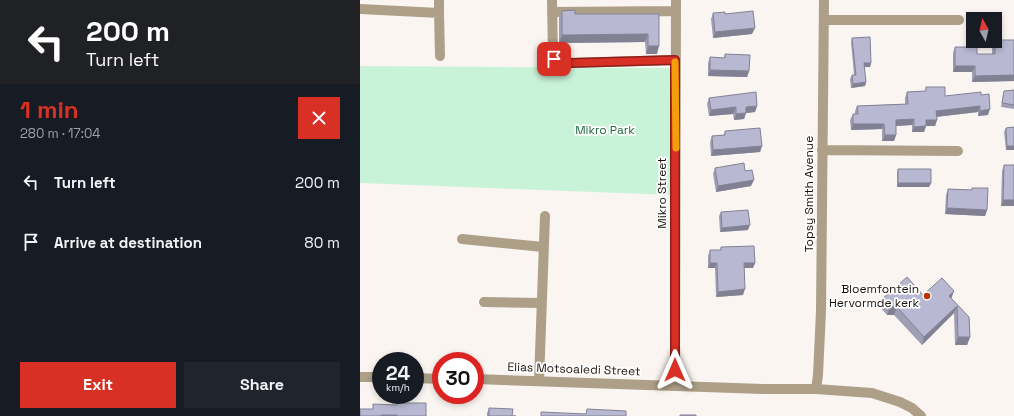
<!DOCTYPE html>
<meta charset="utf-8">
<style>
body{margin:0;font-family:"Space Grotesk",sans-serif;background:#20242c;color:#f1f3f6;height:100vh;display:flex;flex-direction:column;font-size:15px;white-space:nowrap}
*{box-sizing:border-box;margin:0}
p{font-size:13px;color:#9ea1a6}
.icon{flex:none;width:22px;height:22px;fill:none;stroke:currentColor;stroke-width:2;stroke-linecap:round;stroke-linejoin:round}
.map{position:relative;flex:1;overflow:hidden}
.panel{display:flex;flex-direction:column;background:#171b24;width:360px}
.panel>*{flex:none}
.hud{background:#202124;color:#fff;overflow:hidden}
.needle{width:26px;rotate:352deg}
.buttons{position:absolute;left:606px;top:12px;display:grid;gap:8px}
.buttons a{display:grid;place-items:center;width:36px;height:36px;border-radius:0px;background:#171b24;box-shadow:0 2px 6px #0003;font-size:20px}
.speed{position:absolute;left:12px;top:352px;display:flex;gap:8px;font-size:20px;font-weight:700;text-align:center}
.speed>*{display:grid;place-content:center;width:52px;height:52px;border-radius:50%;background:#171b24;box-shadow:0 2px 6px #0003;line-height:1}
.speed small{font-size:10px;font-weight:400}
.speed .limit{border:6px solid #d22;background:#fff;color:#111}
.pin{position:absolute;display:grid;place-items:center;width:34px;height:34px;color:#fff;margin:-17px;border-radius:8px;box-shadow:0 2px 6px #0006}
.me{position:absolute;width:44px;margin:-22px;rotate:0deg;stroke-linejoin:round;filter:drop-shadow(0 0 3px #0008)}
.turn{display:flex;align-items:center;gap:14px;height:84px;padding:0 20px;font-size:18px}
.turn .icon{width:52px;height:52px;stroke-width:2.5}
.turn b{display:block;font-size:28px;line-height:34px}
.round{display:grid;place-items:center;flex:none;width:42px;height:42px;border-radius:0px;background:#20242c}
.summary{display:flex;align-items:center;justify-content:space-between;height:68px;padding:0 20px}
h1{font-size:24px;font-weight:700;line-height:30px;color:#d93025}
.cta{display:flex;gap:8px;margin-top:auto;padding:8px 20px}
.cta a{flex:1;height:46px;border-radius:0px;background:#d93025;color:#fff;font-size:16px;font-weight:700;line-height:46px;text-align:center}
.cta a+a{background:#20242c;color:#f1f3f6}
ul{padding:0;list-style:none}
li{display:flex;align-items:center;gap:12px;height:60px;padding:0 20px}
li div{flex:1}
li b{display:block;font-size:15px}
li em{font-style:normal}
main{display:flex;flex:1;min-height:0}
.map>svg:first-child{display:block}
.green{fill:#c9f3d8}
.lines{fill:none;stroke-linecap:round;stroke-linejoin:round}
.street{stroke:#ad9f88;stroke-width:10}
.wall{fill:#9f9eb5}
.shaded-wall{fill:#828194}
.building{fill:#b9b8d3;stroke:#828194}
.route-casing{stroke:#8d1f18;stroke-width:10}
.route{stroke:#d93025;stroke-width:7}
.slow{stroke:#f59e0b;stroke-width:7}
.poi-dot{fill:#bc3300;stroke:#fff;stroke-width:1.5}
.labels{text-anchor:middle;stroke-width:3.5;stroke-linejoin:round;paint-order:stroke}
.park-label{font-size:12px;fill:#226643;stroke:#fff}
.street-label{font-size:12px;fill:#1b120c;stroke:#fff}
.poi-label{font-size:12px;fill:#1b120c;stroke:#fff;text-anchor:end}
</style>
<main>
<section class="panel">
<div class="hud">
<div class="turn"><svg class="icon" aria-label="left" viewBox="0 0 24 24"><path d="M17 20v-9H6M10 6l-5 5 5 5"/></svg><div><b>200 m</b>Turn left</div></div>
</div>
<div class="summary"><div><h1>1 min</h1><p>280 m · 17:04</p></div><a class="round" style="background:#d93025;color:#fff"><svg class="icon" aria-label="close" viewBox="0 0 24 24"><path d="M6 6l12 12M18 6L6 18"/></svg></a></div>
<ul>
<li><svg class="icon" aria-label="left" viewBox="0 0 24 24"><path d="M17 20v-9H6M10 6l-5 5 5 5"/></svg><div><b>Turn left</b></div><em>200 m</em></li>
<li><svg class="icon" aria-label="arrive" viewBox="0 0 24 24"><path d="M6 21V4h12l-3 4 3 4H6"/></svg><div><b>Arrive at destination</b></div><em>80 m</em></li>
</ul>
<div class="cta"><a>Exit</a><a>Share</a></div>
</section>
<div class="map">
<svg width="654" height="416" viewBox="0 0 654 416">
<rect width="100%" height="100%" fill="#fbf5f2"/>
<path class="green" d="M 0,66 L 314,68 L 312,195 L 0,183 Z"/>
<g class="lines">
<path class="street" d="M 79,0 L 79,13
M 192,0 L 193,56 L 196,61 L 210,63 L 315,60
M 0,9 L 79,13 L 80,56
M 192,12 L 316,11
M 464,20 L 599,20
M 462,150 L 598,151
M 102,239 L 183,247
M 124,302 L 181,303
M 0,377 L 21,377
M 55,378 L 81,379
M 115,379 L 403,389 L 456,389 L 512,393 L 540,402 L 552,408 L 561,416
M 179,381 L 185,216
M 315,386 L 316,0
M 456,389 L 458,375 L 461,311 L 464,0"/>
</g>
<path class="wall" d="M 202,11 L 215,14 L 299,14 L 297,54 L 286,54 L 285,42 L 199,43 L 199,18 Z
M 353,13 L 365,14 L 392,34 L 353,38 L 351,19 Z
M 492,38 L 511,63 L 510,67 L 504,67 L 506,82 L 505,86 L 491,88 L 490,79 L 492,75 L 494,75 L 491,42 Z
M 654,40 L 654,81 L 612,82 L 612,72 L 593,72 L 593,53 L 595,47 L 617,54 L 632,54 L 632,46 L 634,41 Z
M 365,54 L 389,71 L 387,77 L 348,76 L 348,63 L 350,57 L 364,58 Z
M 566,87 L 585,96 L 621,95 L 628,115 L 618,116 L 618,112 L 577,117 L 577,120 L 575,126 L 566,126 L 564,132 L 552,132 L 552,125 L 536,126 L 536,135 L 534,141 L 522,141 L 522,129 L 491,130 L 490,120 L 493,114 L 495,114 L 495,111 L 497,106 L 545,104 L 545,98 L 547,92 L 565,91 Z
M 654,90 L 654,109 L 641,107 L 643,95 L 644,91 Z
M 349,98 L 397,106 L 395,112 L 386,113 L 384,119 L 374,120 L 373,114 L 349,116 L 347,104 Z
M 654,127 L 654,150 L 646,150 L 644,132 L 646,128 Z
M 365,131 L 402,146 L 400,152 L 351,156 L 350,142 L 352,136 L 364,135 Z
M 644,165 L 654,206 L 641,206 L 642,171 Z
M 355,168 L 385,171 L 391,186 L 356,192 L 353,174 Z
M 538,169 L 571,183 L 569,187 L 537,187 L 537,173 Z
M 612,188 L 627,210 L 625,216 L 585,214 L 586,195 L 588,189 L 612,190 Z
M 361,212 L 388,230 L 360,232 L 359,216 Z
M 361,247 L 395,263 L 393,268 L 384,268 L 383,295 L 356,297 L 355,268 L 348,268 L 348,256 L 350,250 L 360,250 Z
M 594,291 L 591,298 L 609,317 L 610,337 L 607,345 L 595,345 L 594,313 L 562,345 L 534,315 L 527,315 L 520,307 L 522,299 L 563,295 Z
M 129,408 L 152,416 L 156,416 L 127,416 L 127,413 Z"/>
<path class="shaded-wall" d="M 395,28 L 392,34 L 353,38 L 355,32 Z
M 288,34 L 285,42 L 199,43 L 202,35 Z
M 288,46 L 299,46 L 297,54 L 286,54 Z
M 504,63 L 511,63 L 510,67 L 502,67 Z
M 595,66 L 615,66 L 612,72 L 593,72 Z
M 350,70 L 389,71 L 387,77 L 348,76 Z
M 654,75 L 654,81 L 612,82 L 615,76 Z
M 506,82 L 505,86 L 491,88 L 493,84 Z
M 397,106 L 395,112 L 386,113 L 384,119 L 374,120 L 376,114 L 386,107 Z
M 620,106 L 618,112 L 574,117 L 576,111 Z
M 376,107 L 373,114 L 349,116 L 351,110 Z
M 630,109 L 628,115 L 618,116 L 620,111 Z
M 554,119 L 552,125 L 534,126 L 536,120 Z
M 566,120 L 577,120 L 575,126 L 564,126 Z
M 493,124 L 524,124 L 522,129 L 491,130 Z
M 566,126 L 564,132 L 552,132 L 554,127 Z
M 525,135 L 536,135 L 534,141 L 522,141 Z
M 402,146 L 400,152 L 351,156 L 353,150 Z
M 647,146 L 654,146 L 654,150 L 646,150 Z
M 394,180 L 391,186 L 356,192 L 358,186 Z
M 538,183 L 571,183 L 569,187 L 537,187 Z
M 643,200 L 654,200 L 654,206 L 641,206 Z
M 587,208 L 627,210 L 625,216 L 585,214 Z
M 390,225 L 388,230 L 360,232 L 362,228 Z
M 350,263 L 357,263 L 355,268 L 348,268 Z
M 384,263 L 395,263 L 393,268 L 382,268 Z
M 385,289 L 383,295 L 356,297 L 358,292 Z
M 594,291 L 591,299 L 589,296 Z
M 597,306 L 594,313 L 562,345 L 564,337 Z
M 530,307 L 537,307 L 534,315 L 527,315 Z
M 598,337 L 610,337 L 607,345 L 595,345 Z
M 21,415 L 37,415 L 37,416 L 20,416 Z"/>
<path class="building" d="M 215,10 L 215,14 L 299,14 L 299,46 L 288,46 L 288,34 L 202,35 L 202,11 Z
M 393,11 L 395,28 L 355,32 L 353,13 L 365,12 L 365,14 Z
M 510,37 L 511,63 L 504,63 L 506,82 L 493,84 L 492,75 L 496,75 L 492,38 Z
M 635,40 L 654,40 L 654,75 L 615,76 L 615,66 L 595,66 L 595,47 L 617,47 L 617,54 L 635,54 Z
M 365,54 L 390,55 L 389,71 L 350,70 L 350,57 L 365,58 Z
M 566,87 L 585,87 L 585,96 L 621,92 L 621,95 L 629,94 L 630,109 L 620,111 L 620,106 L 576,111 L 577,120 L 566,120 L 566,126 L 554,127 L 554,119 L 536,120 L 536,135 L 525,135 L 524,124 L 493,124 L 493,114 L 498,114 L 497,106 L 548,104 L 547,92 L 566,91 Z
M 654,90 L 654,105 L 642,103 L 644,91 Z
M 396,92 L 397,106 L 386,107 L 386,113 L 376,114 L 376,107 L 351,110 L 349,98 Z
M 654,127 L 654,146 L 647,146 L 646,128 Z
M 400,128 L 402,146 L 353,150 L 352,136 L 365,135 L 365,131 Z
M 384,163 L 385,171 L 392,170 L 394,180 L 358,186 L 355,168 Z
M 644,165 L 654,165 L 654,200 L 643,200 Z
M 538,169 L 571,169 L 571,183 L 538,183 Z
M 612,188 L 628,188 L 627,210 L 587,208 L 588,189 L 612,190 Z
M 388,210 L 390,225 L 362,228 L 361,212 Z
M 394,246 L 395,263 L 384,263 L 385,289 L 358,292 L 357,263 L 350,263 L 350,250 L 361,250 L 361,247 Z
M 547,277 L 563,295 L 582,278 L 594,291 L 589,296 L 609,317 L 610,337 L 598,337 L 597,306 L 564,337 L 537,307 L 530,307 L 522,299 Z
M 37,403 L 66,403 L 66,416 L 37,416 L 37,415 L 21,415 L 21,416 L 0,416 L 0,409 L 13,409 L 13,404 L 37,405 Z
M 129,408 L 153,409 L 152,416 L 156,416 L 129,416 Z
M 227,409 L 266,411 L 266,416 L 181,416 L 181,412 L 226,414 Z
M 320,415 L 336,415 L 336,416 L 320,416 Z"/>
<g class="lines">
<defs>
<path id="route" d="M 194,59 L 201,62 L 210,63 L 315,60 L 315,370"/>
</defs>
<use href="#route" class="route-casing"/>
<use href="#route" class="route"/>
<path class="slow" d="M 315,62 L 316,148"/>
</g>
<circle class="poi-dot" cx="567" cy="296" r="4"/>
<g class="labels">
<g class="park-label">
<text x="245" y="134">Mikro Park</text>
</g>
<g class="street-label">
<text transform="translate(302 193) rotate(-90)" y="4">Mikro Street</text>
<text transform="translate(449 194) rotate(-90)" y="4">Topsy Smith Avenue</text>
<text transform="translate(214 369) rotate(2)" y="4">Elias Motsoaledi Street</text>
</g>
<g class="poi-label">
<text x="559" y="293">Bloemfontein<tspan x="559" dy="14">Hervormde kerk</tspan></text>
</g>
</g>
</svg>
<div class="buttons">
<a><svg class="needle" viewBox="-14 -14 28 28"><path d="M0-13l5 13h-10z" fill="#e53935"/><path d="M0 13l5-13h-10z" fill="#9ea1a6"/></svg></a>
</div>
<div class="speed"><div>24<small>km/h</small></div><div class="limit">30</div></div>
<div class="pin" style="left:194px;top:59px;background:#d93025"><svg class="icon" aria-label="arrive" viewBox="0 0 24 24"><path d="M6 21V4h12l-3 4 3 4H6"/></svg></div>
<svg class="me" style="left:315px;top:370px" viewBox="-20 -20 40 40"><path d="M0-17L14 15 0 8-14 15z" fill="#d93025" stroke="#fff" stroke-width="4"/></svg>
</div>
</main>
